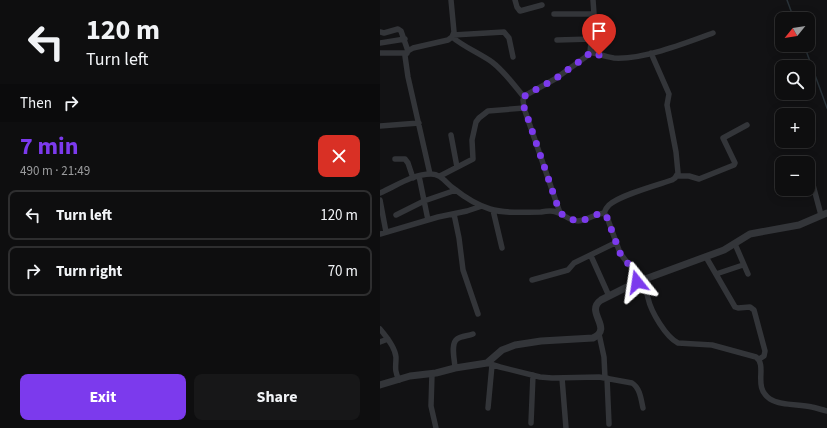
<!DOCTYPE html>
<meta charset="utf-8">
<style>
body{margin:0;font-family:"Source Sans 3",sans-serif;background:#171718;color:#f1f3f6;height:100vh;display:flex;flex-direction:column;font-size:15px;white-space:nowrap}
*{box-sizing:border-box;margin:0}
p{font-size:13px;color:#9b9c9e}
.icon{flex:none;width:22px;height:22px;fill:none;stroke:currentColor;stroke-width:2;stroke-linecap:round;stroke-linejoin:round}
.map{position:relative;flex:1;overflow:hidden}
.details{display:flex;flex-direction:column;background:#0e0e0f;width:380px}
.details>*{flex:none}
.top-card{background:#0e0e0f;color:#f1f3f6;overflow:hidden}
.needle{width:26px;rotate:240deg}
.fabs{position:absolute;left:395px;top:12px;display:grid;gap:8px}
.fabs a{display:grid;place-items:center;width:40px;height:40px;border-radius:8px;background:#0e0e0f;box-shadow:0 2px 10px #0003,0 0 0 1px #2e2e2f;font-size:20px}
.pin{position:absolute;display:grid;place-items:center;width:34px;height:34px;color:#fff;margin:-41px -17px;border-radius:50% 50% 50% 0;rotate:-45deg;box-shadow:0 0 4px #0007}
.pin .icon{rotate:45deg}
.me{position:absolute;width:44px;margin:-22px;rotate:345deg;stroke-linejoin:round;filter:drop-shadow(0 0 3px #0008)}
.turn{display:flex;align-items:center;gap:14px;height:84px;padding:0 20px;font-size:18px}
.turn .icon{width:52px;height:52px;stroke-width:2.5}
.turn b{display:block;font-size:28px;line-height:34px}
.then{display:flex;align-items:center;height:38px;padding:0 20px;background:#0003;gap:8px;font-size:15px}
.round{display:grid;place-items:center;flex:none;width:42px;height:42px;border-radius:8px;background:#171718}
.headline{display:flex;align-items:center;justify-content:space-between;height:68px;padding:0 20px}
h1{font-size:24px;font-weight:700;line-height:30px;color:#7c3aed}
.action{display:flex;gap:8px;margin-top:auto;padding:8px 20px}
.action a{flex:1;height:46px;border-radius:8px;background:#7c3aed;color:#fff;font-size:16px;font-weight:700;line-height:46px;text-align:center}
.action a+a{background:#171718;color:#f1f3f6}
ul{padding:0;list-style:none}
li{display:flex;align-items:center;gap:12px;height:50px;margin:0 8px 6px;padding:0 12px;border:2px solid #2e2e2f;border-radius:8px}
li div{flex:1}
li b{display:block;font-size:15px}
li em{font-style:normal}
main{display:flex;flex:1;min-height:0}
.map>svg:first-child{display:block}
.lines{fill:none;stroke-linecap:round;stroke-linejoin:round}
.stream{stroke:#293238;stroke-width:1.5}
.minor{stroke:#333539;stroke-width:5.5}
.tertiary{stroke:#333539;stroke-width:7}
.route{stroke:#7c3aed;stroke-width:7;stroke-dasharray:0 12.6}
</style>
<main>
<section class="details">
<div class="top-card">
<div class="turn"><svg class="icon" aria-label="left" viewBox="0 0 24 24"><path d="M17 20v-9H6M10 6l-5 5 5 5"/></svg><div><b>120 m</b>Turn left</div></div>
<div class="then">Then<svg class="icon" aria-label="right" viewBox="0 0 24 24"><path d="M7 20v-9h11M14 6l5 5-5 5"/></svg></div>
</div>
<div class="headline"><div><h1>7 min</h1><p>490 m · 21:49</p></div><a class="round" style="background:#d93025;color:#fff"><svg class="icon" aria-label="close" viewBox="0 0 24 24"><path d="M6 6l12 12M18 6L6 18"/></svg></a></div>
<ul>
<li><svg class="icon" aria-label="left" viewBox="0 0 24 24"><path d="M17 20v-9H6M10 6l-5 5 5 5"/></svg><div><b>Turn left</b></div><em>120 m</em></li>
<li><svg class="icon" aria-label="right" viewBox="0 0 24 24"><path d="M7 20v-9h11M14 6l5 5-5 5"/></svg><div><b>Turn right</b></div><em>70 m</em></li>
</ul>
<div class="action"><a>Exit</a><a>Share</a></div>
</section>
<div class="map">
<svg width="447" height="428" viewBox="0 0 447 428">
<rect width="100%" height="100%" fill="#121214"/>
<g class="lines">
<path class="stream" d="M 407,0 L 414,19
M 424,45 L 447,108"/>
<path class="minor" d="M 135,0 L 137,7 L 140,11 L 162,5
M 174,14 L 214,14
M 0,32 L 4,33 L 18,29 L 21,31 L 28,51
M 73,35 L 124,32 L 129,38 L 133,57
M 72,37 C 84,47 99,53 112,62 C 124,71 134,85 144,97
M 177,40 L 212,39
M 0,43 L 25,39
M 210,52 C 218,54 226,57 234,58 C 262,60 306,43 333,33
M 0,53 L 27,53
M 0,126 L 39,123
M 71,135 L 77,167
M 15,159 L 25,159 L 28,163 L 33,178
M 50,174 L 28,77 L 25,56 L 28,51 L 33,48 L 68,40 L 72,37 L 74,32 L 71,0
M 39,176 L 48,220
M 60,176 L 93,159 L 92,140 L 96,122 L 99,118 L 108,111 L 144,108
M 297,176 L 309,176 L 319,179 L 354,165 L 355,163 L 343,138 L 367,125
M 433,185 L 441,215
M 0,193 C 16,186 33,174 51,174 C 61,174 65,182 73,188 C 83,196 97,205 110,209 C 126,214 144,212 161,212 C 166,211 172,210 176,212 C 184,214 189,221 198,221 C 208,220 215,214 224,213 L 227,217 L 240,253 L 249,265 L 264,280
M 0,200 L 6,232
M 113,210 L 122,248
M 180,213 L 144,108 L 143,100 L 146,95 L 175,79 L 207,56 L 210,52 L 214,14 L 213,0
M 224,213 C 225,210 226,208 229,205 C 240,195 277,185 292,180 L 295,178 L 298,173 L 296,152 L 287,105 L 289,94 L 271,53
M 74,214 L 79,238 L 83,270 L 98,314
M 16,215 L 44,201 L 76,190
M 0,234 L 58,217 L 87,211 L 102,206
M 355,244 L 368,274
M 211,256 L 229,296
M 326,257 L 355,307 L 358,308 L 370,307 L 374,310 L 385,351 L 384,356 L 379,359
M 336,274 L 363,265
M 266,279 C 266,285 266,292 268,298 C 271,312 286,337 298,343 L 332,345 L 376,357 C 388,366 372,387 390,399 C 401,406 419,404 432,407 C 437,408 442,410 447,411
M 152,280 L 188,270 L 194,263 L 237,242
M 0,329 C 6,336 15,347 16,357 C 16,367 14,370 19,380
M 219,334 L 224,357 L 225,378
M 0,342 L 8,339
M 107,363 L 120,367 L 160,377 L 172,378 L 219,377 L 252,383 C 260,388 261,399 263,408
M 75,368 C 75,361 70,344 77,339 C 81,336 88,336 93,334
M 52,374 L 51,406 L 56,428
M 182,378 L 186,428
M 227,378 L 229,424
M 108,408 L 112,365
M 151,423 L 153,375"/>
<path class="tertiary" d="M 0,385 L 30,376 L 56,373 L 75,368 L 107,363 L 122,350 L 135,345 L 161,341 L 213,338 C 234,328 204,312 221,300 L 257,282 L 344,250 L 370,234 L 419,225 L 447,213"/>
</g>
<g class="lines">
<path class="route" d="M 219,55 L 210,52 L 207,56 L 175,79 L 146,95 L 144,97 L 143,104 L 180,213 C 202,227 201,219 222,213 L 226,215 L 240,253 L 249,265 L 264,280 L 257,282"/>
</g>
</svg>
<div class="fabs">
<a><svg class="needle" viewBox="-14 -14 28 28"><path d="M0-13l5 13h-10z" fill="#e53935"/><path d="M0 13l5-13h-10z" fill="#9b9c9e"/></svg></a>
<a><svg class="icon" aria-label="search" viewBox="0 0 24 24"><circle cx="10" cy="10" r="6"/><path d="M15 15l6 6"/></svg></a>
<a>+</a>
<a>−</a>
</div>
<div class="pin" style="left:219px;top:55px;background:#d93025"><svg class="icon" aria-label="arrive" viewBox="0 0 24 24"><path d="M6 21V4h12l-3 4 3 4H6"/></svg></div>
<svg class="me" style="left:257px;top:282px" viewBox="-20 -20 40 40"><path d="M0-17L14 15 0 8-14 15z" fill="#7c3aed" stroke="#fff" stroke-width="4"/></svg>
</div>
</main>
